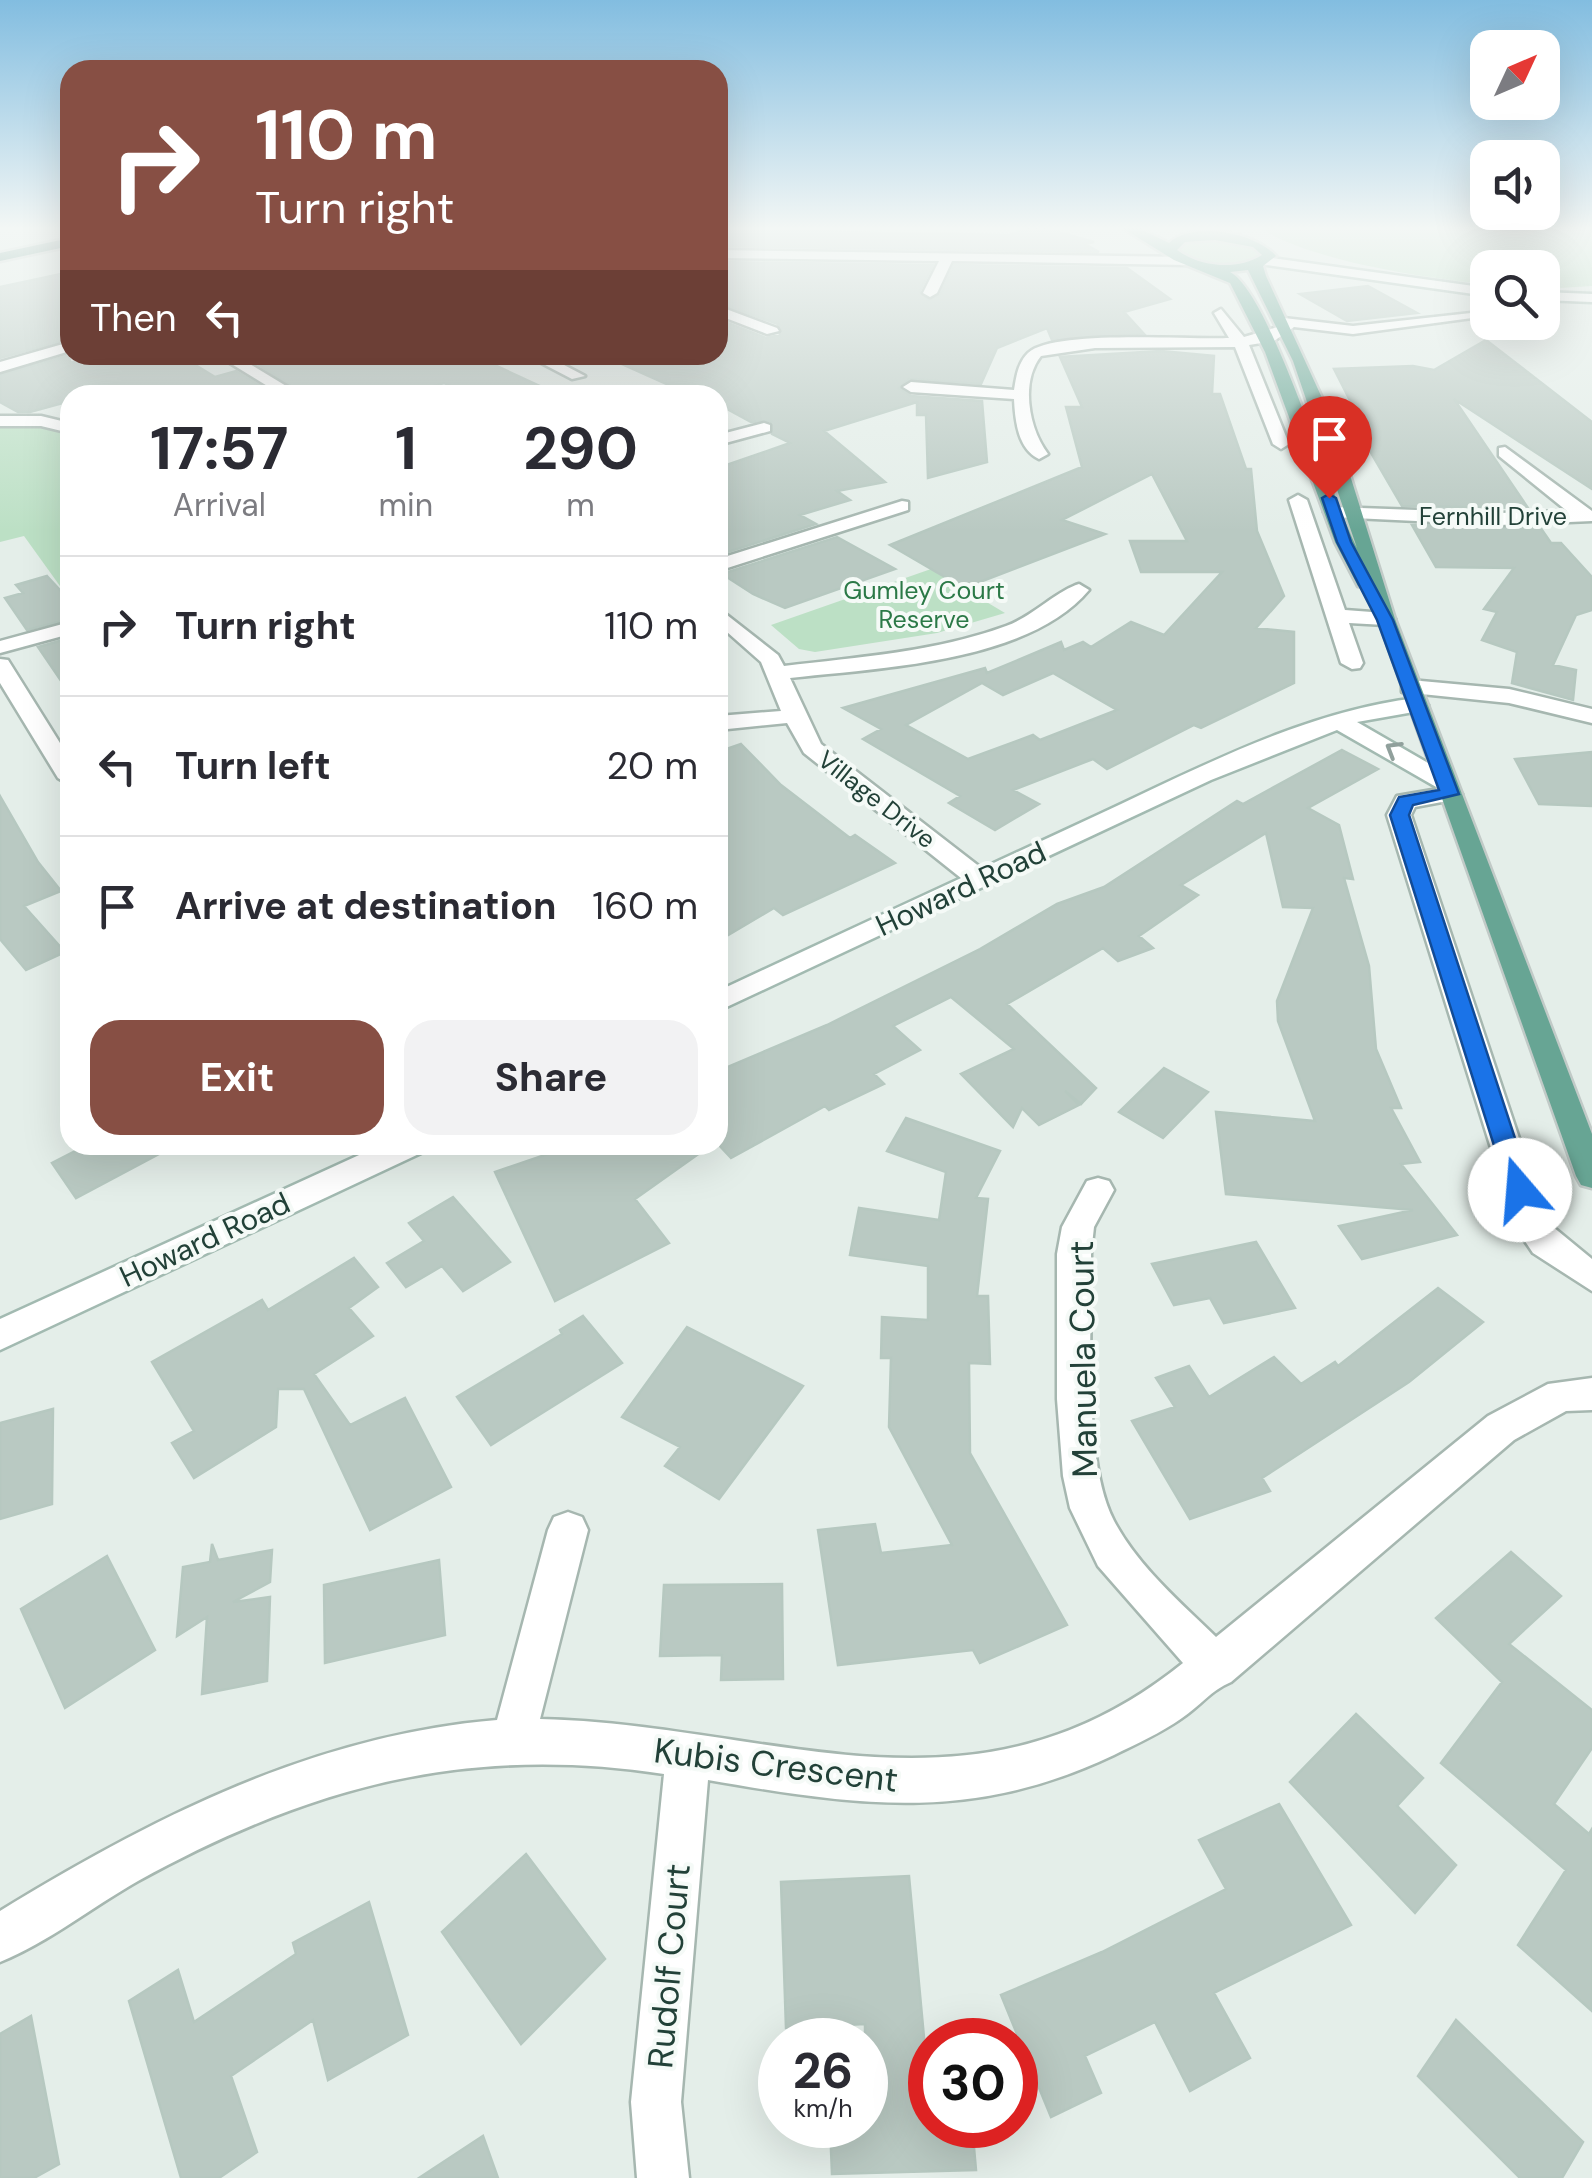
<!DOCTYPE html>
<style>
body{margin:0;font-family:"DM Sans",sans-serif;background:#f2f2f3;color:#2b2b33;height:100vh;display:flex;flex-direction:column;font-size:38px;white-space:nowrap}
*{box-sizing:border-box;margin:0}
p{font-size:32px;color:#7c7c81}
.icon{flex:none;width:55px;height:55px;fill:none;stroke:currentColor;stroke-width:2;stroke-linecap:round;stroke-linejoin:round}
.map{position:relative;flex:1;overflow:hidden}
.drawer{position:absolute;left:60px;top:385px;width:668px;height:770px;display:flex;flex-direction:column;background:#fff;border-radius:30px;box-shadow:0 10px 40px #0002}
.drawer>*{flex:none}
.guide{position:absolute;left:60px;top:60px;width:668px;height:305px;border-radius:30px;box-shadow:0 10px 40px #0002;background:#874f44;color:#fff;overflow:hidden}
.needle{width:65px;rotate:46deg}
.fabs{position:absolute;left:1470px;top:30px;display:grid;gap:20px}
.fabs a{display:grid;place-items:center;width:90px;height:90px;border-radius:20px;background:#fff;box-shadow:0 10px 40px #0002;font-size:50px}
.speed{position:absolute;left:758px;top:2018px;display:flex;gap:20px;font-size:50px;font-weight:700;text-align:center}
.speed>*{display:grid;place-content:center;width:130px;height:130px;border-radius:50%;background:#fff;box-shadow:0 10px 40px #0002;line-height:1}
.speed small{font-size:25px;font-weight:400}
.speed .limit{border:15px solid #d22;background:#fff;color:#111}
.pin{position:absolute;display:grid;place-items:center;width:85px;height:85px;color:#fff;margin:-102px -42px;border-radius:50% 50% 50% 0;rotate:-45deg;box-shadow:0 0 10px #0007}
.pin .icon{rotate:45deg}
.me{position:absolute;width:110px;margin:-55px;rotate:342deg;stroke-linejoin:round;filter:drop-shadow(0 0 8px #0008)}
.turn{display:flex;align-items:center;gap:35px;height:210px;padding:0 30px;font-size:45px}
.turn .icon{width:130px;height:130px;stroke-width:2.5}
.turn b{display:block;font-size:70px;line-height:85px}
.then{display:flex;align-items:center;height:95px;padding:0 30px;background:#0003;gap:20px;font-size:38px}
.eta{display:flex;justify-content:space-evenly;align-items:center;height:170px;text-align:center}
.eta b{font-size:60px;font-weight:700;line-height:70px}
.action{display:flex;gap:20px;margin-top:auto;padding:20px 30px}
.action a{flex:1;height:115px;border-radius:30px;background:#874f44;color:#fff;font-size:40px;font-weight:700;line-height:115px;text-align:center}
.action a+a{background:#f2f2f3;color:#2b2b33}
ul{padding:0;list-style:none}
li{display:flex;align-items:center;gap:30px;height:140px;padding:0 30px;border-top:2px solid #e1e1e2}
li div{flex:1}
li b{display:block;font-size:38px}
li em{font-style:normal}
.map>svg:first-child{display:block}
.green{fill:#bce0c5}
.building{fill:#b9c9c2;stroke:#b6c8c0;stroke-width:2.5;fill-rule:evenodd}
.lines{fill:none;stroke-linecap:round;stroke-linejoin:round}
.street-casing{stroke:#a6b7b0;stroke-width:5}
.secondary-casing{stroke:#a2bab1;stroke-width:5}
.primary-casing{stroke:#c1cac7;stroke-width:5}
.highway-casing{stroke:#c1cac7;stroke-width:5}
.street{fill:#fff;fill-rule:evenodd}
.secondary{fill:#fff;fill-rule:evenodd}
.primary{fill:#67a594;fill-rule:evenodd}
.highway{fill:#2d6e5f;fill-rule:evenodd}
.oneway{stroke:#90a09c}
.route{fill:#1a73e8;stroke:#114b97;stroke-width:2.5}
.labels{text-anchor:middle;stroke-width:8;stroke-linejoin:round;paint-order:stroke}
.far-street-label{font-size:25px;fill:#224138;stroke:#f5faf7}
.far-park-label{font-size:25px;fill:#2b7947;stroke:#f5faf7}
.street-label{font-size:30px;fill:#224138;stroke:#f5faf7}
.near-street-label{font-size:35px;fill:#224138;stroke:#f5faf7}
</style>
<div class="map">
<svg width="1592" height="2178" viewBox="0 0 1592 2178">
<rect width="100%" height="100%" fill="#e4eee9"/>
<path class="green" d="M 1259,227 L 1592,227 L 1592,286 L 1543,289 L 1542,268 L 1488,268 L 1487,284 C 1428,279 1306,260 1259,227 Z
M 1216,239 L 1254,246 L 1261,254 C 1239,273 1200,264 1177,251 L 1176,247 L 1189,240 Z
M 33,424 L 70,433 L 70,600 L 24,536 L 0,542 L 0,425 Z
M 931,569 L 1005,613 L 937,633 L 815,652 L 799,649 L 771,625 Z"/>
<path class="building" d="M 1037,226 L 1094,242 L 1085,244 L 1099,252 L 718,246 L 718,230 L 1010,235 Z
M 718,262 L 933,265 L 920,291 L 928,300 L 940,295 L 954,265 L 1127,268 L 1170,299 L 1124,312 L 1144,334 L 1052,340 L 1047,328 L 997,348 L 981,384 L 909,379 L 899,388 L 911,396 L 982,401 L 987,462 L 928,478 L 926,415 L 917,415 L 917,402 L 824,431 L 885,482 L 837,491 L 850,500 L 800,515 L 816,524 L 718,555 L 718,468 L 790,443 L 772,434 L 771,421 L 751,422 L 718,404 L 718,395 L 691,395 L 602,355 L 718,355 L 718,319 L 766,338 L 780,335 L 778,324 L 718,303 Z
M 70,272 L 70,339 L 0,358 L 0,287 Z
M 1368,286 L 1417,313 L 1347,321 L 1300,294 Z
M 1486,340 L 1592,422 L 1592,489 L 1454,399 L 1528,508 L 1402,506 L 1356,427 L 1362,424 L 1334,369 L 1413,366 L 1434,370 Z
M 1161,351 L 1214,356 L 1212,394 L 1220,394 L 1246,469 L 1251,469 L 1257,531 L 1284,596 L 1256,628 L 1294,632 L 1294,683 L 1201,728 L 1194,725 L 1107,769 L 1093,759 L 1013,790 L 1039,804 L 995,830 L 949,803 L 960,796 L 863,739 L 881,729 L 843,708 L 985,668 L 987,673 L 1061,642 L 1064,650 L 1083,642 L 1091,647 L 1131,622 L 1164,635 L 1222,572 L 1141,572 L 1130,541 L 1187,541 L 1152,474 L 1062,520 L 1105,534 L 964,588 L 890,545 L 1082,467 L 1066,407 L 1082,407 L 1060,357 ZM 1053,673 L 1117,710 L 1040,740 L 1033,735 L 968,759 L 906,725 L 982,683 L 1003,695 Z
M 70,355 L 70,363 L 101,355 L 179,355 L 215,377 L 236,371 L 275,395 L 70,395 L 70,401 L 30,412 L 18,412 L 0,402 L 0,375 Z
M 298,355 L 473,355 L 559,395 L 468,395 L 444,383 L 403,395 L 305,395 L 259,365 Z
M 1412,525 L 1540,527 L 1551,543 L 1561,543 L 1592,577 L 1592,610 L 1576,615 L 1553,665 L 1576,670 L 1573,700 L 1512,683 L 1517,652 L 1482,640 L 1497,612 L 1484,609 L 1514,568 L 1436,567 Z
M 837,537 L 895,569 L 785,608 L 753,594 L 722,574 Z
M 47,576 L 70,601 L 70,619 L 27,630 L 5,598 L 23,593 L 16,585 Z
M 70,638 L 70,694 L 38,647 Z
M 741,744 L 781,785 L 850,838 L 855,835 L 895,863 L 783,915 L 774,908 L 718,941 L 718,752 Z
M 1342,750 L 1378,769 L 1308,808 L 1339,825 L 1353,879 L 1344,878 L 1369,966 L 1376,1049 L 1401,1108 L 1391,1108 L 1420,1162 L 1401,1164 L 1457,1235 L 1362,1259 L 1339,1226 L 1413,1210 L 1226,1194 L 1216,1112 L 1315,1121 L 1278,1021 L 1277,1001 L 1313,908 L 1283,907 L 1266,833 L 1181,885 L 1198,895 L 1139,936 L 1153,948 L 1118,961 L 1103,948 L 1007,1004 L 1096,1088 L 1081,1104 L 1065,1091 L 1079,1105 L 1039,1125 L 1022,1108 L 1013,1127 L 961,1074 L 1014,1049 L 951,997 L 893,1026 L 920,1050 L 874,1074 L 884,1084 L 829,1110 L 825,1106 L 731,1158 L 718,1144 L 718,1071 L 827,1025 L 980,949 L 1057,904 L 1104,887 L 1237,801 L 1243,804 Z
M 1592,752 L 1592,806 L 1539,804 L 1515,759 Z
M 0,796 L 38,862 L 61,891 L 24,906 L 65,952 L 26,970 L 0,939 Z
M 1164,1068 L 1208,1092 L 1163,1138 L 1119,1112 Z
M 906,1118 L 1000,1151 L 976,1198 L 988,1199 L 977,1296 L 988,1296 L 990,1364 L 969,1363 L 970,1453 L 1067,1625 L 980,1663 L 973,1650 L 838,1665 L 818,1530 L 875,1524 L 881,1553 L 952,1545 L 889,1427 L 891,1358 L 881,1358 L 882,1317 L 928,1320 L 928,1266 L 850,1255 L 859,1208 L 939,1220 L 946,1172 L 887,1151 Z
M 87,1145 L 176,1145 L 76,1198 L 52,1163 Z
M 574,1145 L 711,1145 L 635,1199 L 669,1243 L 555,1301 L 495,1172 Z
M 453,1197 L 510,1262 L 463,1291 L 442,1266 L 406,1287 L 387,1263 L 424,1241 L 409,1223 Z
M 1256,1242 L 1295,1308 L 1224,1323 L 1210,1298 L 1174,1305 L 1152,1264 Z
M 354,1258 L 378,1287 L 349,1308 L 373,1336 L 314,1374 L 350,1425 L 405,1398 L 451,1487 L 370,1530 L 304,1389 L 278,1389 L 276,1427 L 194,1478 L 172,1443 L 194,1431 L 152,1362 L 262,1300 L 268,1310 Z
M 1438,1288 L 1483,1322 L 1409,1382 L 1262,1478 L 1270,1491 L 1190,1519 L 1132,1421 L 1175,1407 L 1156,1378 L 1189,1366 L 1209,1397 L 1274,1357 L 1301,1384 L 1335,1362 L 1338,1366 Z
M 583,1316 L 622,1363 L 491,1445 L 457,1397 L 562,1334 L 560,1330 Z
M 687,1327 L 803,1386 L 719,1499 L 665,1466 L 680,1447 L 622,1417 Z
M 53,1409 L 52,1504 L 0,1519 L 0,1423 Z
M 212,1544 L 218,1560 L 272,1550 L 270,1582 L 233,1602 L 270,1597 L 267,1681 L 202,1694 L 207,1617 L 177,1636 L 183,1567 L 210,1562 Z
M 1511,1552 L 1561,1596 L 1509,1644 L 1592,1710 L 1592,1748 L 1554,1804 L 1589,1834 L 1592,1829 L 1592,2011 L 1518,1945 L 1566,1870 L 1441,1763 L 1502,1682 L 1436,1618 Z
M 107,1556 L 155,1650 L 65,1708 L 21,1609 Z
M 439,1560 L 445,1635 L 325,1663 L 324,1585 Z
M 782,1584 L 783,1679 L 721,1680 L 722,1655 L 660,1656 L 664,1585 Z
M 1356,1714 L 1423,1778 L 1397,1806 L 1456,1865 L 1415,1913 L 1290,1782 Z
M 1279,1804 L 1351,1925 L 1214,1993 L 1250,2058 L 1190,2091 L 1155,2022 L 1085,2056 L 1101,2093 L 1051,2117 L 1001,1995 L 1102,1952 L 1226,1889 L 1199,1840 Z
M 526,1854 L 605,1959 L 521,2044 L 442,1932 Z
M 909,1876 L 926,2059 L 930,2059 L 930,2125 L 972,2125 L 976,2170 L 832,2174 L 830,2125 L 865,2125 L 865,2024 L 786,2028 L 781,1882 Z
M 369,1902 L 408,2035 L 328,2080 L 313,2020 L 231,2076 L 257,2152 L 219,2178 L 181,2178 L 129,2001 L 178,1970 L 194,2022 L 296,1954 L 293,1943 Z
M 31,2016 L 59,2164 L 34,2178 L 0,2178 L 0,2034 Z
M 1456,2020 L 1583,2142 L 1562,2178 L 1520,2178 L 1418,2076 Z
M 483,2136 L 498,2178 L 419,2178 Z"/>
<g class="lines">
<defs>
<path id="street" d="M 718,250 L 1187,257 L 1194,261 L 1187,265 L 952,261 L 937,293 L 930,297 L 923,293 L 939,261 L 718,258 Z
M 718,306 L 777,328 L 779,331 L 767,334 L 718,315 Z
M 1221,309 L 1244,337 L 1281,326 L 1277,322 L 1284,318 L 1353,326 L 1480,312 L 1487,316 L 1353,334 L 1294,327 L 1274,341 L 1249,345 L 1289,444 L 1281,449 L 1273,444 L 1235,347 L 1095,348 L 1041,356 C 1020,382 1029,429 1048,454 L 1039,459 C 1018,449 1015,421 1014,399 L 911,392 L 903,387 L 911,382 L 1014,390 C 1016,377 1018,363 1028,353 C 1053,329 1190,340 1229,338 L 1214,313 Z
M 70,342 L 70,351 L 0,372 L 0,362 Z
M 217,355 L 235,355 L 301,395 L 282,395 Z
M 526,355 L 545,355 L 585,376 L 572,379 Z
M 0,416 L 41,416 L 70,423 L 70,433 L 41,426 L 0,426 Z
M 764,423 L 770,425 L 770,431 L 718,445 L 718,435 Z
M 1505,447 L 1592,511 L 1592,521 L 1500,525 L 1333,517 L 1324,512 L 1333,507 L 1500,513 L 1567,511 L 1499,456 L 1499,448 Z
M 1298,495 L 1307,500 L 1345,610 L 1385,613 L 1395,619 L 1385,625 L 1349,623 L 1363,663 L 1360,668 L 1352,669 L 1341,663 L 1289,500 Z
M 902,501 L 908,502 L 908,510 L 718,571 L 718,559 Z
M 1079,584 L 1089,590 C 1028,663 878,668 790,678 L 821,744 L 989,874 L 993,880 L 989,886 L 971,886 L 804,753 L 787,723 L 718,730 L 718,716 L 781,711 L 761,662 L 718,624 L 718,608 L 778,655 L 784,666 C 859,657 935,652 1006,626 C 1032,617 1056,591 1079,584 Z
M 70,622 L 70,634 L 0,653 L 0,641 Z
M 0,659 L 8,660 L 70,759 L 70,785 L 58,778 L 0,683 Z
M 1410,680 L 1509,689 L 1592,709 L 1592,723 L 1509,703 L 1402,692 L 1402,682 Z
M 1450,787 L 1458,789 L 1462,794 L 1458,799 L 1415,807 L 1411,815 L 1547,1222 L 1592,1259 L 1592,1291 L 1533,1253 L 1516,1228 L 1387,815 L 1397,796 Z
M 1098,1178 L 1109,1181 L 1114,1190 L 1094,1227 L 1091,1254 C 1092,1325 1082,1460 1114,1521 C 1138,1566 1180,1602 1216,1637 L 1488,1416 L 1548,1384 L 1592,1378 L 1592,1410 L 1566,1411 L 1514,1440 L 1231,1682 C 1211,1690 1199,1707 1182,1718 C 1161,1733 1136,1744 1114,1755 C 971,1823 858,1806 708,1780 L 681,2102 L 689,2178 L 637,2178 L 631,2102 L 664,1774 C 467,1744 311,1786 138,1881 C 92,1907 49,1942 0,1962 L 0,1911 C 153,1817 315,1735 497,1720 L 548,1530 L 554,1517 L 568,1512 L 582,1517 L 588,1530 L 540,1719 C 774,1724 972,1833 1183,1663 L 1098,1566 L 1070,1508 L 1063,1476 L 1057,1399 L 1057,1254 L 1062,1227 L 1087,1181 Z"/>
<path id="secondary" d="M 1265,257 L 1488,288 L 1488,296 L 1260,264 Z
M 1542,292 L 1592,294 L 1592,302 L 1542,300 Z
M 1417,698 L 1428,705 L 1425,710 L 1357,722 L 1454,778 L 1454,788 L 1438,788 L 1337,730 L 1211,780 L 718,1011 L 718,991 C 842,933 966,876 1091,818 C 1195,770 1304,711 1417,698 Z
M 381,1145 L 426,1145 L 421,1153 L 0,1350 L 0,1319 Z"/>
<path id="primary" d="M 1121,227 L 1136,227 L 1169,243 C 1194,220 1256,233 1276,256 L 1263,266 L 1266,276 L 1334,424 L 1395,619 L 1592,1134 L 1592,1188 L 1581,1185 L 1576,1176 L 1367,587 L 1358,586 L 1335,542 L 1265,352 L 1230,283 L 1174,260 ZM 1215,240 L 1253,247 L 1262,255 C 1237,271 1200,267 1177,250 L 1185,242 ZM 1248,270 L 1293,361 L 1357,548 C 1330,496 1271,294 1230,272 Z"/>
<path id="highway" d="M 70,238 L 70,246 L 0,261 L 0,253 Z"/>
</defs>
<use href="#street" class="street-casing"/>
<use href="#secondary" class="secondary-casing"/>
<use href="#primary" class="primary-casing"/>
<use href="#highway" class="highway-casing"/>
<use href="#street" class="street"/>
<use href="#secondary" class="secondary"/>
<use href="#primary" class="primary"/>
<use href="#highway" class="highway"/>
</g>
<defs><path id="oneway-chevron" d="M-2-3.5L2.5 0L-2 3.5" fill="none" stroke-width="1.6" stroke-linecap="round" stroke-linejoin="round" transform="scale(2.5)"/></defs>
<use class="oneway" href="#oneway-chevron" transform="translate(1393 749) rotate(-149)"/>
<linearGradient id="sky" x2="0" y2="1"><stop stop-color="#82bde0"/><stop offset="0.43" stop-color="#f3f7f5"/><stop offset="1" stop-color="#f3f7f5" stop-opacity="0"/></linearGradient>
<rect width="1592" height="531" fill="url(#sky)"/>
<path class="route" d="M 1329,494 L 1336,498 L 1351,542 L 1393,620 L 1459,794 L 1413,805 L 1409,815 L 1532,1190 L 1520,1200 L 1508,1190 L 1390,815 L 1399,797 L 1439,790 L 1377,620 L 1337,542 L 1322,498 Z"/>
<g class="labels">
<g class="far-street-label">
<text x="1493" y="525">Fernhill Drive</text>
<text transform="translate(877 799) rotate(38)" y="9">Village Drive</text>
</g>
<g class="far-park-label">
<text x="924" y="599">Gumley Court<tspan x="924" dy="29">Reserve</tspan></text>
</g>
<g class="street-label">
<text transform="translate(961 889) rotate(-25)" y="10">Howard Road</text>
<text transform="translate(205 1240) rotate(-25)" y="10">Howard Road</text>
</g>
<g class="near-street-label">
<text transform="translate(1083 1359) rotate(-91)" y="12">Manuela Court</text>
<text transform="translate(776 1765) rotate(7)" y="12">Kubis Crescent</text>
<text transform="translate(669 1966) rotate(-85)" y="12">Rudolf Court</text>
</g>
</g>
</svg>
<div class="fabs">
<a><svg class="needle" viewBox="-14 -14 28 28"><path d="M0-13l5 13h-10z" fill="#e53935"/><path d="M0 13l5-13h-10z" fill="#7c7c81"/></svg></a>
<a><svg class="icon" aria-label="sound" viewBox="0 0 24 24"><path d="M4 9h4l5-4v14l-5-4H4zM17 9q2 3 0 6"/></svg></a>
<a><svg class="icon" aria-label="search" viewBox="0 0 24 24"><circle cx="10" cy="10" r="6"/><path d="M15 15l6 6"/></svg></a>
</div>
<div class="speed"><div>26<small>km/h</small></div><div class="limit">30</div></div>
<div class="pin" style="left:1329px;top:498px;background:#d93025"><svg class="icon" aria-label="arrive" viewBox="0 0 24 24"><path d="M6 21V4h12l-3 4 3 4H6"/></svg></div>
<svg class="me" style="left:1520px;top:1190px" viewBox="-20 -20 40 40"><circle r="19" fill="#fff"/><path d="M0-13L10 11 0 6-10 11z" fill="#1a73e8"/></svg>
<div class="guide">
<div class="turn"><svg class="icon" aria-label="right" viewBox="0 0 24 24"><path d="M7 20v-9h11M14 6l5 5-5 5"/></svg><div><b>110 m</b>Turn right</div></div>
<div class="then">Then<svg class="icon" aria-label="left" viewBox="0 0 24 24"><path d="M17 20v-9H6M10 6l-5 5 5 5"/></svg></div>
</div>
<section class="drawer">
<div class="eta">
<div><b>17:57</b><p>Arrival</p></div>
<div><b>1</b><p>min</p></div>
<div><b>290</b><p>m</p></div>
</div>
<ul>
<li><svg class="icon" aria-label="right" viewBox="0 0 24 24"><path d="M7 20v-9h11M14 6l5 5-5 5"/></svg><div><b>Turn right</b></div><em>110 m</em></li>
<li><svg class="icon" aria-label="left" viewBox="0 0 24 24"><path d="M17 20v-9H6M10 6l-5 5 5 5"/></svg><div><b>Turn left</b></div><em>20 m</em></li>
<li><svg class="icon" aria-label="arrive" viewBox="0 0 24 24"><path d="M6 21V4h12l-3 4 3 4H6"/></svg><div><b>Arrive at destination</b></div><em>160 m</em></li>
</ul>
<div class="action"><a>Exit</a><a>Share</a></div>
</section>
</div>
